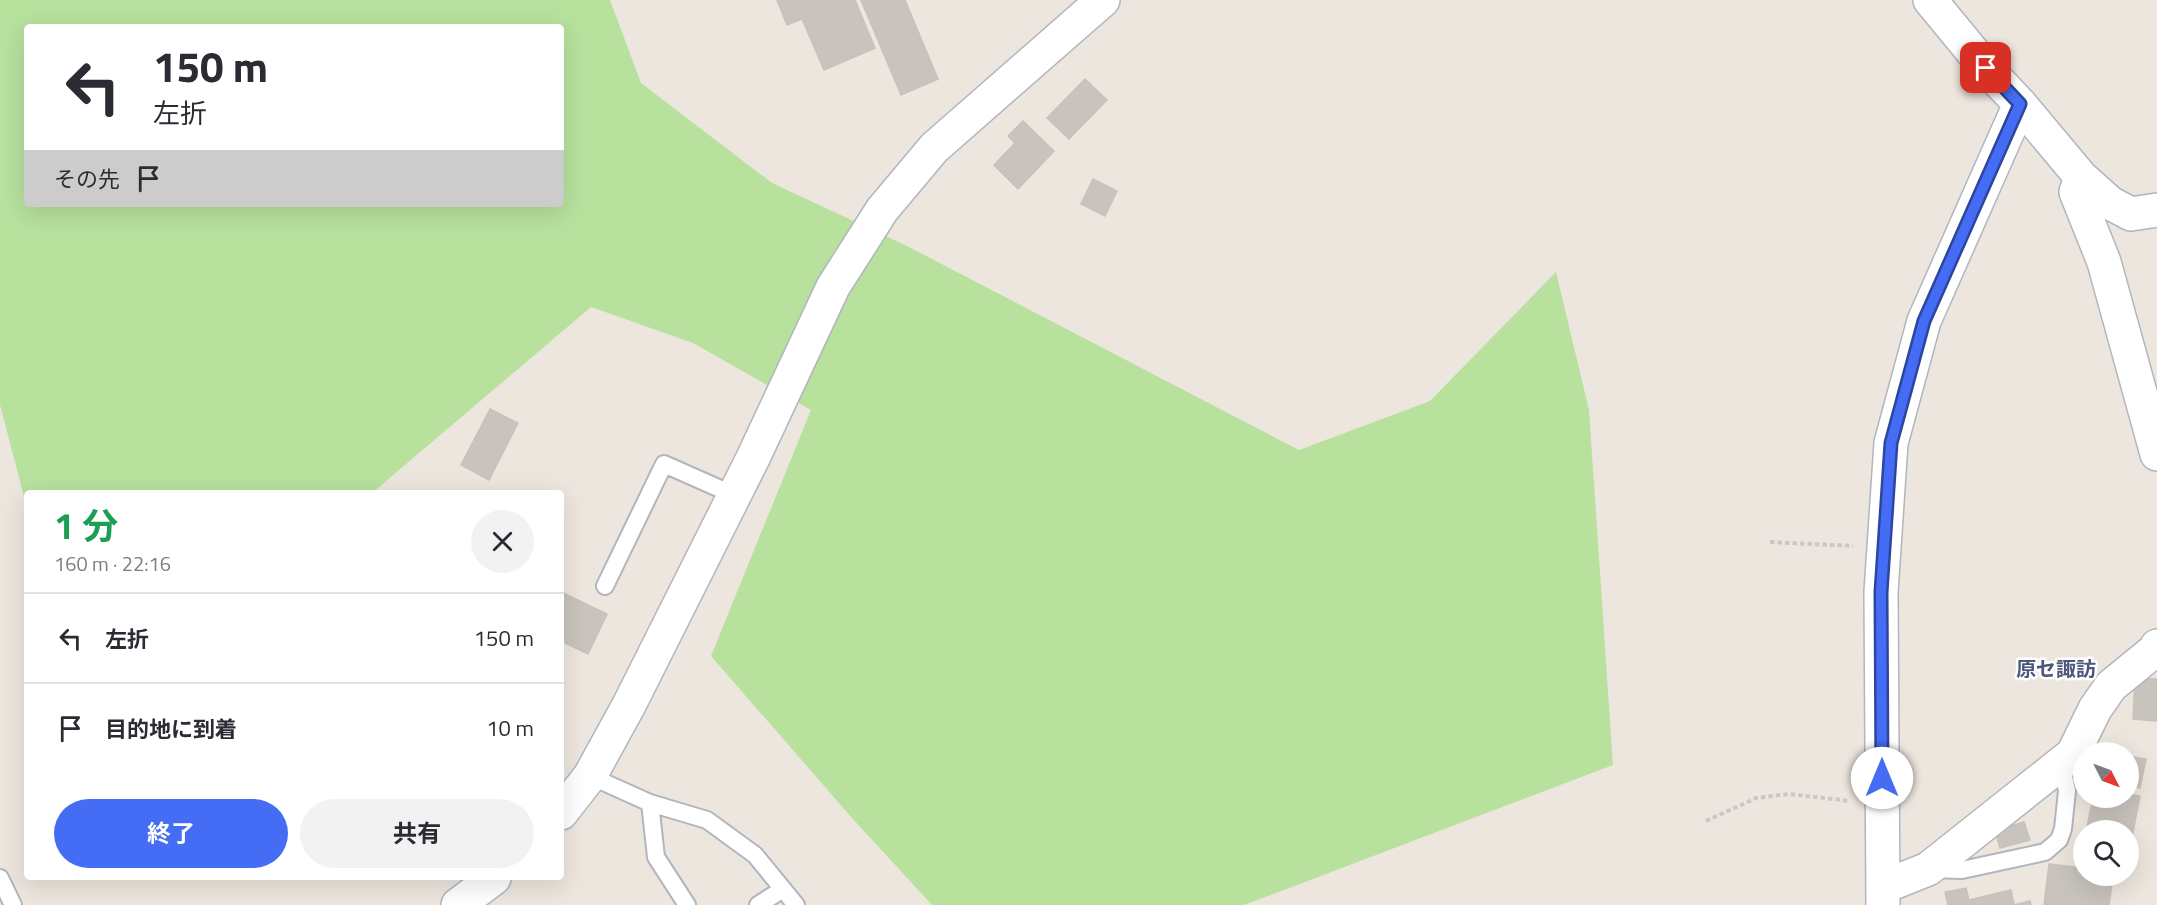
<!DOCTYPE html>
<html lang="ja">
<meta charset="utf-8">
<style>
body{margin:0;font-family:"Titillium Web","Noto Sans JP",sans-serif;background:#f2f2f3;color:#2b2b33;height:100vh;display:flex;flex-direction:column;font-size:22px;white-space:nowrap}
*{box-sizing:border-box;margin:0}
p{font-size:20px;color:#7c7c81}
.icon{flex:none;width:33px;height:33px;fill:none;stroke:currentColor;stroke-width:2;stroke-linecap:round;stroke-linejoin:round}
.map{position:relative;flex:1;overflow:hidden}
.sheet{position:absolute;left:24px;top:490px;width:540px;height:390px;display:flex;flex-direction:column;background:#fff;border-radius:6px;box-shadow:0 6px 24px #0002}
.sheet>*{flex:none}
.guide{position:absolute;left:24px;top:24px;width:540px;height:183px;border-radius:6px;box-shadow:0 6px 24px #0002;background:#fff;color:#2b2b33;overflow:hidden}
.needle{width:39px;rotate:132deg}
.controls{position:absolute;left:2073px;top:742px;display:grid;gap:12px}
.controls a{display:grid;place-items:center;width:66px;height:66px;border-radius:50%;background:#fff;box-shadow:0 6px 24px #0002;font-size:30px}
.pin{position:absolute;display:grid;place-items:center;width:51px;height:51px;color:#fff;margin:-26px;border-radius:12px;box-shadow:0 3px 9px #0006}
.me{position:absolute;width:66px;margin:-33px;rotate:0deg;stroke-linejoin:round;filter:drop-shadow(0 0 4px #0008)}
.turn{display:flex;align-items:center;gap:21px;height:126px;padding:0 30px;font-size:27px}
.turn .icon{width:78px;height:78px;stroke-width:2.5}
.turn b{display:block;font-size:42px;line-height:51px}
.then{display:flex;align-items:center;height:57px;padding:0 30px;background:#0003;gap:12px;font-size:22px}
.round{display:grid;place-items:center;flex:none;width:63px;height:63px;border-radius:32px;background:#f2f2f3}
.headline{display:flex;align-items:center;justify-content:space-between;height:102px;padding:0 30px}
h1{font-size:36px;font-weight:700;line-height:45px;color:#1e9e55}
.primary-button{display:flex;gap:12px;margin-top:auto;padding:12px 30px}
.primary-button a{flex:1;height:69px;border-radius:36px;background:#446cf4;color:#fff;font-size:24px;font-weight:700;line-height:69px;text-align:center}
.primary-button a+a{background:#f2f2f3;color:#2b2b33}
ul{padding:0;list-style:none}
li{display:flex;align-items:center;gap:18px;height:90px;padding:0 30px;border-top:2px solid #e1e1e2}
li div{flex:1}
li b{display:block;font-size:22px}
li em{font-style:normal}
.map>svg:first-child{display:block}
.green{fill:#b7e19d;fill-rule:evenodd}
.building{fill:#c8c3bd;stroke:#c8c2b8;stroke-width:1.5}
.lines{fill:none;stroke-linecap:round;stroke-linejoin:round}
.lane-casing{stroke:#b1b5be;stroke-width:20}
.street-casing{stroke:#b1b5be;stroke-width:36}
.secondary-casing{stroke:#b1b5be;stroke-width:36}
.path{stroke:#c8c8c8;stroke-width:4;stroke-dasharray:4.5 3;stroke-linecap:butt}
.lane{stroke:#fff;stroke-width:16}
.street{stroke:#fff;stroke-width:33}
.secondary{stroke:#fff;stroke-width:33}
.route-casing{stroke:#2c469f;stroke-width:15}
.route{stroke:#446cf4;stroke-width:10}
.labels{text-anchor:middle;stroke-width:5;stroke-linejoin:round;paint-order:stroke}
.quarter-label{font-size:20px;font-weight:bold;fill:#4d577b;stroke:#fff}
</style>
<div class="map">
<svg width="2157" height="905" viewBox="0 0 2157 905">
<rect width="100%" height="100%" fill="#ede6de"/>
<path class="green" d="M 0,0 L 610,0 L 641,83 L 772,183 L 907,246 L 1299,450 L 1430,401 L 1556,272 L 1589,410 L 1613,765 L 1244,905 L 932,905 L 852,818 L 711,656 L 811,410 L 693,343 L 591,307 L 372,493 L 27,494 L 27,508 L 0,405 ZM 27,27 L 561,27 L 561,204 L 27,204 Z"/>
<path class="building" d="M 777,0 L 855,0 L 875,48 L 824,70 L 802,19 L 787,25 Z
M 861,0 L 905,0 L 938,79 L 901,95 Z
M 1085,79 L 1107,100 L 1069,139 L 1047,118 Z
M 1023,121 L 1054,151 L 1018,189 L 994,165 L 1015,143 L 1008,136 Z
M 1093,179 L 1117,191 L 1105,216 L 1081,204 Z
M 490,409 L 518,423 L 489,480 L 461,465 Z
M 561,592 L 607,614 L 588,654 L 561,641 Z
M 2135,678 L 2157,679 L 2157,721 L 2133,719 Z
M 2128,756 L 2146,759 L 2140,788 L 2128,786 Z
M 2128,794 L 2140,796 L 2128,858 L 2128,831 L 2086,831 L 2093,798 L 2128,798 Z
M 2024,822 L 2030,840 L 2000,848 L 1995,831 Z
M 2049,864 L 2084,868 L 2084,876 L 2113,876 L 2109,905 L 2044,905 Z
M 1966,888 L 1969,900 L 2011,890 L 2014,905 L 2030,901 L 2031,905 L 1948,905 L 1945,892 Z"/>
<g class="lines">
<defs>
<path id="lane" d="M 605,586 L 664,464 L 734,495
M 590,776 L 650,803 L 707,820 L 755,855 L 796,905
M 650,803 L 656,857 L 687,905
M 1932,869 L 1962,870 L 2045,852 L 2059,840 L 2063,829 L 2067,791 L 2061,763
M 0,878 L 13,905
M 758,905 L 783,889"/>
<path id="street" d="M 1930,0 L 1986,68 L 2020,104 L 2081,177 L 2110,203 L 2131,214 L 2157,210
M 2081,177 L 2076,192 L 2104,262 L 2157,454
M 1883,887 L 1928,869 L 2073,754 L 2095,709 L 2111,686 L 2155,650 L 2157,646
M 1883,905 L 1881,592 L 1891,443 L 1924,321 L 2020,104"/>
<path id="secondary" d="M 561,813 L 590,776 L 629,705 L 753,458 L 833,287 L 882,210 L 934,148 L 1103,0
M 458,905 L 494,878"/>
</defs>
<use href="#lane" class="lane-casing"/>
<use href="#street" class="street-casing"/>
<use href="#secondary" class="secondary-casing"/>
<path class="path" d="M 1770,542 L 1853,546
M 1706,821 L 1756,798 L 1789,794 L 1850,801"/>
<use href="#lane" class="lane"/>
<use href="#street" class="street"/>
<use href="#secondary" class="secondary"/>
</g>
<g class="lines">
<defs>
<path id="route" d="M 1882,778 L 1881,592 L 1891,443 L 1924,321 L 2020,104 L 1986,68"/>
</defs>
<use href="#route" class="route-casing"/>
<use href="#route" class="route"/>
</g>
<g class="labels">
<g class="quarter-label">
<text x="2056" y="676">原セ諏訪</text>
</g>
</g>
</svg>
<div class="controls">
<a><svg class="needle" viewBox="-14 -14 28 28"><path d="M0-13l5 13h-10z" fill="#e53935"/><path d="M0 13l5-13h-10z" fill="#7c7c81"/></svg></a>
<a><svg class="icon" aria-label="search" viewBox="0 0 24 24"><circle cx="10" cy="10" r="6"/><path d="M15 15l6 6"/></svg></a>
</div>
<div class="pin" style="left:1986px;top:68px;background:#d93025"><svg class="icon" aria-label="arrive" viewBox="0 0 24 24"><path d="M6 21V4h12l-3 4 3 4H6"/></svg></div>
<svg class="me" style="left:1882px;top:778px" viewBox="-20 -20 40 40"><circle r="19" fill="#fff"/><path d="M0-13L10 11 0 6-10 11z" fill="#446cf4"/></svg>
<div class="guide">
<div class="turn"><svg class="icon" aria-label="left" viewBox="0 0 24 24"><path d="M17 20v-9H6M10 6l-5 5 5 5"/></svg><div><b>150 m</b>左折</div></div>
<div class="then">その先<svg class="icon" aria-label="arrive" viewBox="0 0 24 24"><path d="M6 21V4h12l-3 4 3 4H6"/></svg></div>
</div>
<section class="sheet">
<div class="headline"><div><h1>1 分</h1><p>160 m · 22:16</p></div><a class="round"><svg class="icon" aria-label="close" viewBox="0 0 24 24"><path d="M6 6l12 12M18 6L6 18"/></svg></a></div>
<ul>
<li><svg class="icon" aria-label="left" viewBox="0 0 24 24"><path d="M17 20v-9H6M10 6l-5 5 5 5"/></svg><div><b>左折</b></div><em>150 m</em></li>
<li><svg class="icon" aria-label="arrive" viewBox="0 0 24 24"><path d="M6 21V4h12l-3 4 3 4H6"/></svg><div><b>目的地に到着</b></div><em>10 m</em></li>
</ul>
<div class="primary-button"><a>終了</a><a>共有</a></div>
</section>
</div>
